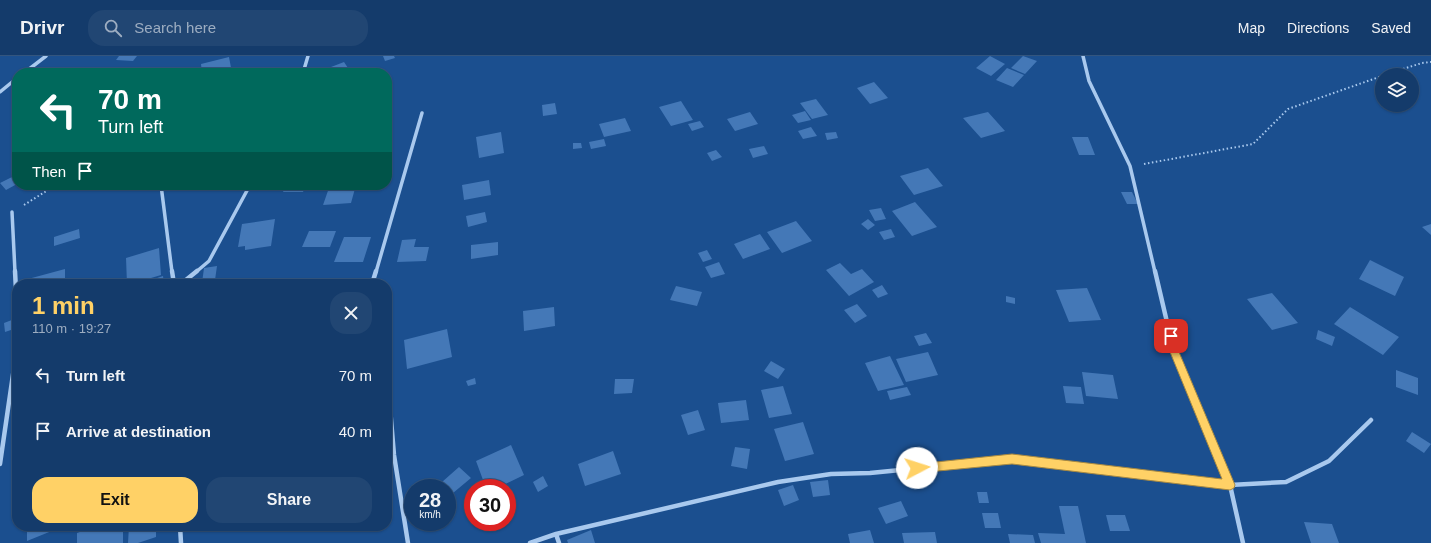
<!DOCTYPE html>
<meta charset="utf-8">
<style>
body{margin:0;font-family:Helvetica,sans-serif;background:#214673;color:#f1f3f6;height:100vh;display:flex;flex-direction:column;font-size:15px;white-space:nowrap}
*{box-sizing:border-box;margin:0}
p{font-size:13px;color:#9dadc1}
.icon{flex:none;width:22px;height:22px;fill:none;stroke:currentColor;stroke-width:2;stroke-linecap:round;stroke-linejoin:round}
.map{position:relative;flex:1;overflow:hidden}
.details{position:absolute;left:12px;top:223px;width:380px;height:252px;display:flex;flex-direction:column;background:#143b6b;border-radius:16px;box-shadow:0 1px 3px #0004,0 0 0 1px #33557e}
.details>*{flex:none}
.banner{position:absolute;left:12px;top:12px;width:380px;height:122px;border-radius:16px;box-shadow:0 1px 3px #0004,0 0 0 1px #33557e;background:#00695c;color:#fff;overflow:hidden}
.tools{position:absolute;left:1375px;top:12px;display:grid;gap:8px}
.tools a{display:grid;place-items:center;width:44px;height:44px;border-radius:50%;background:#143b6b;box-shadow:0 1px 3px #0004,0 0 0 1px #33557e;font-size:20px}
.speed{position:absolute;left:404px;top:423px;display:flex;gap:8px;font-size:20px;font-weight:700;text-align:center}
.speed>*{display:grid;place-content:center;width:52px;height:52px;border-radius:50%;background:#143b6b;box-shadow:0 1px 3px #0004,0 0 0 1px #33557e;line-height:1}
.speed small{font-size:10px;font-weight:400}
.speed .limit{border:6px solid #d22;background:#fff;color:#111}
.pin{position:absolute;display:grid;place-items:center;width:34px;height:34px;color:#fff;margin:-17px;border-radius:8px;box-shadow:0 2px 6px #0006}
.me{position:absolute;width:44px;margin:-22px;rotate:85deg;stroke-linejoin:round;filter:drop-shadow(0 0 3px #0008)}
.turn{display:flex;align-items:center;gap:14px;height:84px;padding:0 20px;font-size:18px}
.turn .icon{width:52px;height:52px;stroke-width:2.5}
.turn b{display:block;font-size:28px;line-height:34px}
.then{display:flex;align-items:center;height:38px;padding:0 20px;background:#0003;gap:8px;font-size:15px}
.round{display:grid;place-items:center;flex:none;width:42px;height:42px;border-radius:16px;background:#214673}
.overview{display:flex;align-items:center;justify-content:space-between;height:68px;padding:0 20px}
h1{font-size:24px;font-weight:700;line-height:30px;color:#ffd166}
.cta{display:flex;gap:8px;margin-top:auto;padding:8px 20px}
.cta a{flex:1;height:46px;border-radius:16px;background:#ffd166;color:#111;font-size:16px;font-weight:700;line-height:46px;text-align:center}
.cta a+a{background:#214673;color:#f1f3f6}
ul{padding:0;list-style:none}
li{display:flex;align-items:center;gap:12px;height:56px;padding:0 20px}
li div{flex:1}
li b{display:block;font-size:15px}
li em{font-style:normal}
header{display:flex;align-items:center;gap:24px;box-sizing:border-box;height:56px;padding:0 20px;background:#143b6b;border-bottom:1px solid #33557e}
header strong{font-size:19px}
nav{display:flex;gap:22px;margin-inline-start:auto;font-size:14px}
.search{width:280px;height:36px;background:#214673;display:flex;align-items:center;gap:10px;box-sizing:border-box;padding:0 14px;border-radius:16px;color:#9dadc1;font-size:15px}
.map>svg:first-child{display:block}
.building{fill:#4478b7}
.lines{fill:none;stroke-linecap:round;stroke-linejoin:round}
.path{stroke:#a9c9ee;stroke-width:2;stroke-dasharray:1.5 2.5;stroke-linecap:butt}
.minor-far1{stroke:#a9c9ee;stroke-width:3.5}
.minor{stroke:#a9c9ee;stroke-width:4.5}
.route{fill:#ffd166;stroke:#a68842}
</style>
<header>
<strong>Drivr</strong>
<div class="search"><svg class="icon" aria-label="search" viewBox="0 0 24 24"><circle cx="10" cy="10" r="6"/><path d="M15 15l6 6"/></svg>Search here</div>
<nav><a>Map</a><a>Directions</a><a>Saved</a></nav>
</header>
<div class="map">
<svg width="1431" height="487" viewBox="0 0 1431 487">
<rect width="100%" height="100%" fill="#1b4f8f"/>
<path class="building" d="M 119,0 L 137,0 L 133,5 L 116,4 Z
M 383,0 L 394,0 L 395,2 L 385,5 Z
M 990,0 L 1005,8 L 991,20 L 976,12 Z
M 1023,0 L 1037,5 L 1025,18 L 1011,12 Z
M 229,1 L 232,17 L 202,17 L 201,8 Z
M 344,6 L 348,12 L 335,17 L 331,11 Z
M 1007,12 L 1024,19 L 1013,31 L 996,24 Z
M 874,26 L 888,42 L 870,48 L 857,32 Z
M 816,43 L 828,59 L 812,63 L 800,47 Z
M 681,45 L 693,64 L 671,70 L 659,51 Z
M 555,47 L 557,58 L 543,60 L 542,49 Z
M 805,55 L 811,64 L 798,67 L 792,59 Z
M 750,56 L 758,68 L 735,75 L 727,63 Z
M 988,56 L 1005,75 L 981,82 L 963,62 Z
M 625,62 L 631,75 L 604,81 L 599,68 Z
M 700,65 L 704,71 L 692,75 L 688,68 Z
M 811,71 L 817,80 L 803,83 L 798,75 Z
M 501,76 L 504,97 L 479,102 L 476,81 Z
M 836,76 L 838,82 L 827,84 L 825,77 Z
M 1072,81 L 1088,81 L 1095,99 L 1079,99 Z
M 604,83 L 606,90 L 591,93 L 589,86 Z
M 573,87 L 581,87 L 582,92 L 573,93 Z
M 764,90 L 768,98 L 753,102 L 749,93 Z
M 716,94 L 722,101 L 712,105 L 707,97 Z
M 928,112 L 943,130 L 914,139 L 900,120 Z
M 12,121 L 17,125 L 17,128 L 6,134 L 0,127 Z
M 489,124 L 491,139 L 464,144 L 462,129 Z
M 286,129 L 306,129 L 303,136 L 283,136 Z
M 330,129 L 356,129 L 351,147 L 323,149 Z
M 1121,136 L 1132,136 L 1138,148 L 1127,148 Z
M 915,146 L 937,171 L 912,180 L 892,155 Z
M 881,152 L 886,163 L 875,165 L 869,154 Z
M 485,156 L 487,166 L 468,171 L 466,160 Z
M 275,163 L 271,190 L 245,194 L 245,190 L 238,191 L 242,168 Z
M 868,163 L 875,169 L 868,174 L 861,168 Z
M 796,165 L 812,185 L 782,197 L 767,176 Z
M 1431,168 L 1431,179 L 1422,171 Z
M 79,173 L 80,182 L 54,190 L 54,181 Z
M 891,173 L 895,181 L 884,184 L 879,176 Z
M 309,175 L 336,175 L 330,191 L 302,191 Z
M 760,178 L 770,193 L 743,203 L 734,188 Z
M 344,181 L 371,181 L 363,206 L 334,206 Z
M 416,183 L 414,191 L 429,191 L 426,205 L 397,206 L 402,184 Z
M 498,186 L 498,199 L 471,203 L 471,189 Z
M 159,192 L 161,219 L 131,228 L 127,228 L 126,202 Z
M 707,194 L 712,203 L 703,206 L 698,197 Z
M 1370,204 L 1404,221 L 1395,240 L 1359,223 Z
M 719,206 L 725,218 L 711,222 L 705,211 Z
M 840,207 L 851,218 L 862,213 L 874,226 L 849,240 L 826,214 Z
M 217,210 L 215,224 L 202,227 L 204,212 Z
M 65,213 L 65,226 L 57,228 L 27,228 L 28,223 Z
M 163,220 L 164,228 L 148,228 L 148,225 Z
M 882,229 L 888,238 L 878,242 L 872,234 Z
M 676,230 L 702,236 L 697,250 L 670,244 Z
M 1087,232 L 1101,264 L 1069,266 L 1056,234 Z
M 1272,237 L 1298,267 L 1272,274 L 1247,243 Z
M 1006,240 L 1015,242 L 1015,248 L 1006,246 Z
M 857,248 L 867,260 L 855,267 L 844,254 Z
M 554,251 L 555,270 L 524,275 L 523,255 Z
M 1350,251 L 1399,281 L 1383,299 L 1334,268 Z
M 17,262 L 17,272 L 5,276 L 4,267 Z
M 447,273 L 452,301 L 407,313 L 404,284 Z
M 1318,274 L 1335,281 L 1332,290 L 1316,283 Z
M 926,277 L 932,287 L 919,290 L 914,280 Z
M 928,296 L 938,319 L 906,326 L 896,303 Z
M 890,300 L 904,329 L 878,335 L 865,307 Z
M 771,305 L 785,313 L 778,323 L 764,315 Z
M 1396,314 L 1418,322 L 1418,339 L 1396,331 Z
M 1082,316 L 1113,319 L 1118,343 L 1086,340 Z
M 475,322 L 476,328 L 468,330 L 466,325 Z
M 615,323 L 634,323 L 632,337 L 614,338 Z
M 783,330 L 792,358 L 769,362 L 761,334 Z
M 1063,330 L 1081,331 L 1084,348 L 1066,347 Z
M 907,331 L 911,339 L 890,344 L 887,335 Z
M 746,344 L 749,364 L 721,367 L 718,347 Z
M 698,354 L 705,374 L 688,379 L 681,359 Z
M 803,366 L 814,398 L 785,405 L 774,373 Z
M 1412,376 L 1431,388 L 1424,397 L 1406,385 Z
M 511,389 L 524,419 L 497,432 L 486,432 L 476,405 Z
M 735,391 L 750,393 L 747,413 L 731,410 Z
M 613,395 L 621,418 L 585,430 L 578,408 Z
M 459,411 L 471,422 L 453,437 L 442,426 Z
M 387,413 L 393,439 L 387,441 Z
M 543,420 L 548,430 L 538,436 L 533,426 Z
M 828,424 L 830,439 L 813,441 L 810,426 Z
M 793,429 L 799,444 L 784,450 L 778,434 Z
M 977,436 L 987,436 L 989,447 L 979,447 Z
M 901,445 L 908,460 L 886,468 L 878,452 Z
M 1059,450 L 1078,450 L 1086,487 L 1041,487 L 1038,477 L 1065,478 Z
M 982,457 L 998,457 L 1001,472 L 985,472 Z
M 1106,459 L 1125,459 L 1130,475 L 1110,475 Z
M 1304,466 L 1332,468 L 1339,487 L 1311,487 Z
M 27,470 L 64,470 L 27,485 Z
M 97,470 L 123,470 L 123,487 L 77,487 L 77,477 Z
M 129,470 L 165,470 L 156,473 L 156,481 L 138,487 L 128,487 Z
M 591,474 L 595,487 L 568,487 L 567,484 Z
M 870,474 L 874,487 L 850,487 L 848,478 Z
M 935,476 L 937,487 L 904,487 L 902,477 Z
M 1008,478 L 1033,479 L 1035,487 L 1010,487 Z"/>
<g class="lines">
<path class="path" d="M 282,17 L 289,14
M 1384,19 L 1422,7 L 1431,6
M 1144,108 L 1253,88 L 1288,53 L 1382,20
M 24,149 L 56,129"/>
<path class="minor-far1" d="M 1083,0 L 1089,25 L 1130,110 L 1155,216
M 24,17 L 46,0
M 303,17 L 308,0
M 0,36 L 17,22
M 161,129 L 172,216
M 12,156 L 15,216
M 196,216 L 209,205 L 250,129
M 376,216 L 422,57"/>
<path class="minor" d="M 15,215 L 17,254
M 172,215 L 174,228
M 1155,215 L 1174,296 L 1230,429 L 1243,487
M 181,228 L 197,215
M 372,228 L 376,215
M 387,316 L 394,399 L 408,487
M 0,408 L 17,291
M 180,470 L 181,487
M 556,478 L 778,426 L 831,418 L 870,417 L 1012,403 L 1230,429 L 1286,426 L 1329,405 L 1371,364
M 530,487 L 556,478 L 559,487"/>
</g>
<path class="route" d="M 1171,276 L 1174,278 L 1179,296 L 1235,429 L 1234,432 L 1230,434 L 1012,408 L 917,417 L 913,416 L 912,412 L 913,409 L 917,408 L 1012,398 L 1222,423 L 1170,296 L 1166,280 L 1167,278 Z"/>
</svg>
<div class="tools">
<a><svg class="icon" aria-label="layers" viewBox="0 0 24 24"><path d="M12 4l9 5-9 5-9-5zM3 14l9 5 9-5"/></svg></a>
</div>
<div class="speed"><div>28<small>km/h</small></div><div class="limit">30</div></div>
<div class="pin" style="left:1171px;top:280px;background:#d93025"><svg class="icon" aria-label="arrive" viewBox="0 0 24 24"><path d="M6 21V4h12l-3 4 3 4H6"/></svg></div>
<svg class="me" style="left:917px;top:412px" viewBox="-20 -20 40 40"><circle r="19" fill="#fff"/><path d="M0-13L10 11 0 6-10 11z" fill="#ffd166"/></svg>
<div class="banner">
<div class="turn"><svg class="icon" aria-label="left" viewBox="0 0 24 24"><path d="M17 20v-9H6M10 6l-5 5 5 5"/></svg><div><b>70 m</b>Turn left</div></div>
<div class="then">Then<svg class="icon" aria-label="arrive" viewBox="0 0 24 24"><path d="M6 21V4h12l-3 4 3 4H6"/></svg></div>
</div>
<section class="details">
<div class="overview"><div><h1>1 min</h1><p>110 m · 19:27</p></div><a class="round"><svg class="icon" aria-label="close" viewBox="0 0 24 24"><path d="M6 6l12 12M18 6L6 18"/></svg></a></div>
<ul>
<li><svg class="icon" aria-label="left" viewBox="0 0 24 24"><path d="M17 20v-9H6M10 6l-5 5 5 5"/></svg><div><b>Turn left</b></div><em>70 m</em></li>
<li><svg class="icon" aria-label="arrive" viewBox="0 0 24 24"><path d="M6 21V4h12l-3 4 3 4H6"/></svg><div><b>Arrive at destination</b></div><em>40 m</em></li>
</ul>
<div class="cta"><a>Exit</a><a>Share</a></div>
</section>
</div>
